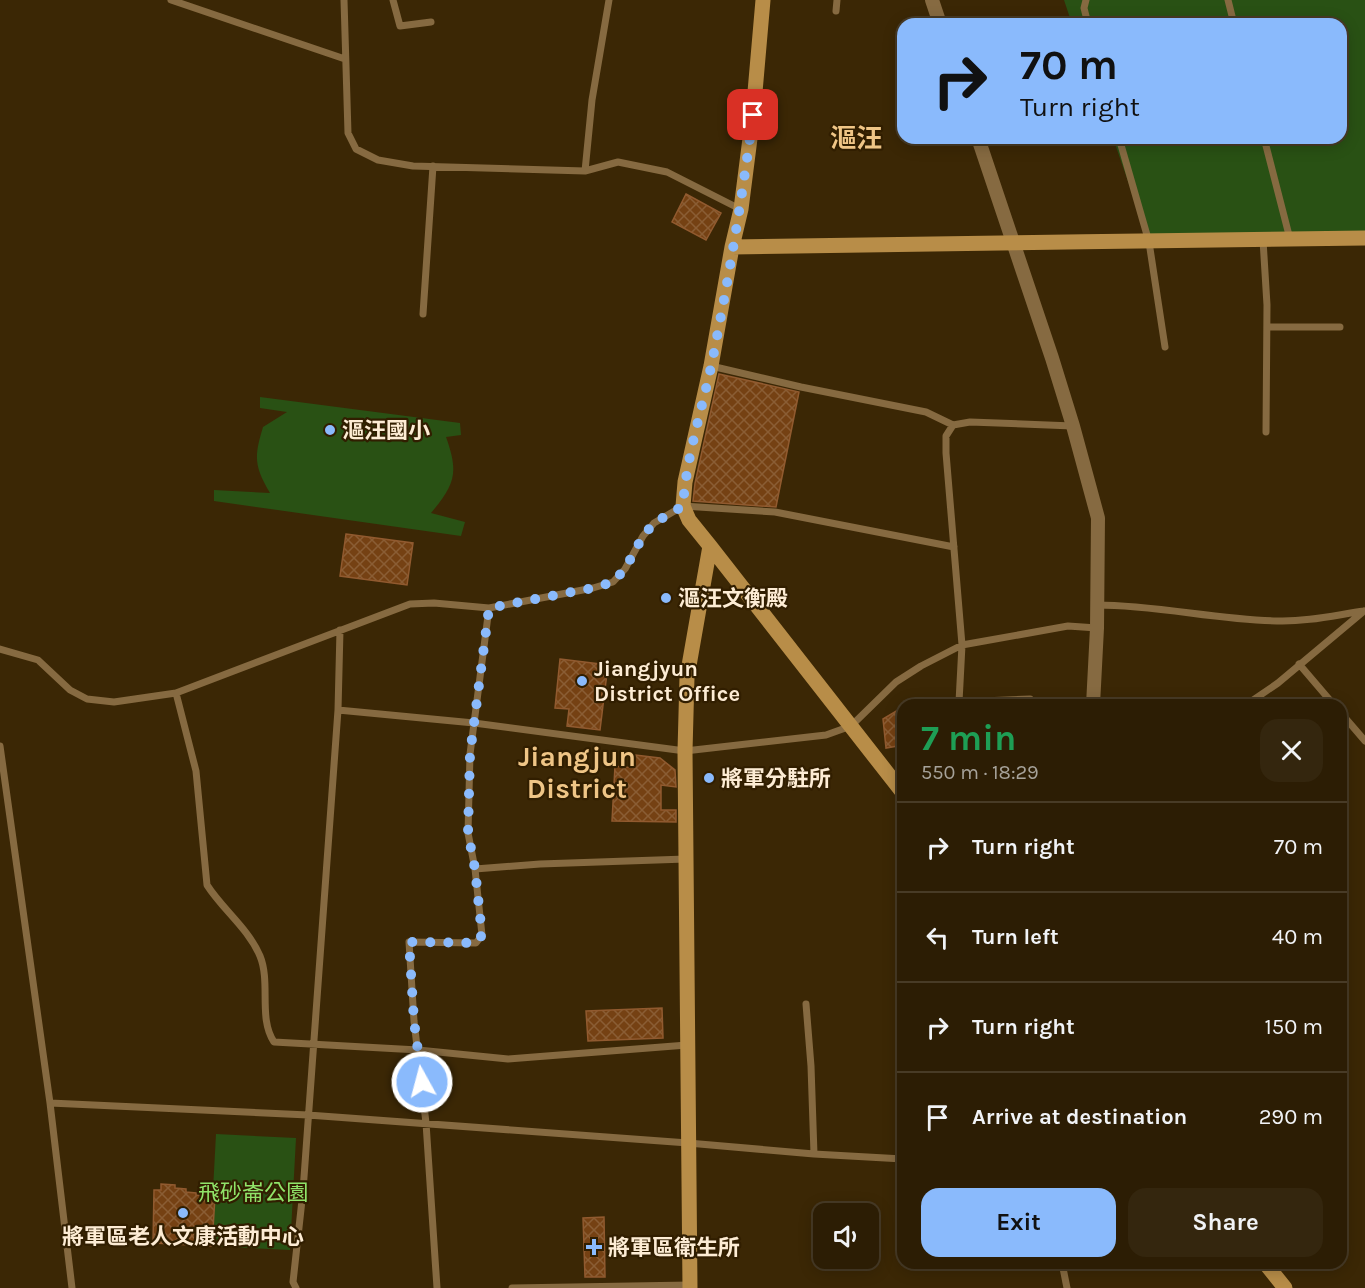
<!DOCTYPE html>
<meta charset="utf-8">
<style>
body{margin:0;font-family:Karla,"Noto Sans TC",sans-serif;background:#34260e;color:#f1f3f6;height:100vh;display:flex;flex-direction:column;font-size:22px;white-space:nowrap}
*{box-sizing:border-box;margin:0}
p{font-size:20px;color:#a6a29a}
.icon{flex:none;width:33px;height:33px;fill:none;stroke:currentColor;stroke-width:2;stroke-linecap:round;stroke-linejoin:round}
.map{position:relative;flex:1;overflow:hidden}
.drawer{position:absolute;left:897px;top:699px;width:450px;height:570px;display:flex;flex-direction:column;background:#2c1d04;border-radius:18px;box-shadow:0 3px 15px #0003,0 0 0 2px #483b26}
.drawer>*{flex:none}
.guide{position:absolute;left:897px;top:18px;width:450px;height:126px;border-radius:18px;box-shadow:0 3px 15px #0003,0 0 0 2px #483b26;background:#8abafc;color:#111;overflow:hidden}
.fabs{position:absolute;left:813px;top:1203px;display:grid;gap:12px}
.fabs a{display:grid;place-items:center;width:66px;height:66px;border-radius:12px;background:#2c1d04;box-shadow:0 3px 15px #0003,0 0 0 2px #483b26;font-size:30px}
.pin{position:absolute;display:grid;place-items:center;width:51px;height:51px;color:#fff;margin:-26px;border-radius:12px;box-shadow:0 3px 9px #0006}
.me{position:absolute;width:66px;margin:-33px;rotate:353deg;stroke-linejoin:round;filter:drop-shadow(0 0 4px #0008)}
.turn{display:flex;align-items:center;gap:21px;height:126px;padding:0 24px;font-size:27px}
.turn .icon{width:78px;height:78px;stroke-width:2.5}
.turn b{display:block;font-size:42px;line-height:51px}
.round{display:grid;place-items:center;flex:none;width:63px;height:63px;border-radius:18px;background:#34260e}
.headline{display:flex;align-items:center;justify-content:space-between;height:102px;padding:0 24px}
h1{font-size:36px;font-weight:700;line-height:45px;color:#1e9e55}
.action{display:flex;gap:12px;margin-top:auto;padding:12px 24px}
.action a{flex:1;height:69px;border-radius:18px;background:#8abafc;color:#111;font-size:24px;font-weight:700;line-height:69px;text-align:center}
.action a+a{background:#34260e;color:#f1f3f6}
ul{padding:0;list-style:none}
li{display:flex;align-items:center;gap:18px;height:90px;padding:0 24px;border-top:2px solid #483b26}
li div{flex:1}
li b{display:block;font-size:22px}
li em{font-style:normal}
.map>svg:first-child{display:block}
.green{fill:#295114}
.building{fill:url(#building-cross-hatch);stroke:#915a2f;stroke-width:1.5}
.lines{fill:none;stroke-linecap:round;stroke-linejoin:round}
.lane{stroke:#866a41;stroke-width:7}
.street{stroke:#866a41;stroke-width:14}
.secondary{stroke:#b88d48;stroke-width:15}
.route{stroke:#8abafc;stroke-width:10;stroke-dasharray:0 18}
.poi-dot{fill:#8abafc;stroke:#311e00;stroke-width:2}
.labels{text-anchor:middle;stroke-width:4.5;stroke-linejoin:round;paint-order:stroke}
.poi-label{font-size:22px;font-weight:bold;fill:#fdecd4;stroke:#311e00;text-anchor:start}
.park-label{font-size:22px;fill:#90e469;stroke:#311e00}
.quarter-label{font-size:26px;font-weight:bold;fill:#efc586;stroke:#311e00}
.district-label{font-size:28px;font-weight:bold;fill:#efc586;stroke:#311e00}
</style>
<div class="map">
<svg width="1365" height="1288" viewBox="0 0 1365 1288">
<defs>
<pattern id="building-cross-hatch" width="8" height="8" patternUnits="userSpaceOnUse" patternTransform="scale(1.5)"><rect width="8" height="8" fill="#754113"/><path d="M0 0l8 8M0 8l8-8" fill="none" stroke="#8a5d34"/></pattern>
</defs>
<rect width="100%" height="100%" fill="#3b2705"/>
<path class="green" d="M 1064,0 L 1365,0 L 1365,238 L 1149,242 L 1113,138 L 1341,138 L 1341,24 L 1072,24 Z
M 260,397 L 460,423 L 461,435 L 446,437 C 459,473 455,484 431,513 L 465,522 L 461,536 L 214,501 L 214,490 L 270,493 C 254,466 254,457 263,427 L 287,412 L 260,408 Z
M 216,1134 L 296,1138 L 290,1250 L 210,1246 Z"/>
<path class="building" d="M 686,194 L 721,213 L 706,240 L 672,222 Z
M 719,374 L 799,392 L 776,507 L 693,501 L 695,483 Z
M 346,534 L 413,543 L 407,585 L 340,576 Z
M 560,659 L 608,665 L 600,730 L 567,726 L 569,709 L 555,708 Z
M 903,707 L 903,745 L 886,748 L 883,719 Z
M 635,755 L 660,758 L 675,770 L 676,787 L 661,785 L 661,810 L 676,810 L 676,822 L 612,821 L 615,766 L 635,768 Z
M 662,1008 L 663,1038 L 588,1041 L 586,1011 Z
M 161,1184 L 175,1185 L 175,1188 L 186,1189 L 186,1192 L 196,1193 L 196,1195 L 215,1196 L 212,1246 L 153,1243 L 154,1190 L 161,1190 Z
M 604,1217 L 605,1277 L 585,1277 L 583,1218 Z"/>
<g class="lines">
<path class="lane" d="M 171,0 L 345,59
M 344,0 L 348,133 L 356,149 L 378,160 L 413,166 L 585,171 L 618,162 L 667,172 L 740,209
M 393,0 L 400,26 L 431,22
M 1086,0 L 1084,8 L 1088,24
M 1228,0 L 1234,24
M 836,11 L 837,0
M 1119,138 L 1149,242 L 1165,347
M 1264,138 L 1290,239
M 585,171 L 592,100 L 609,0
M 1263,240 L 1267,305 L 1266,432
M 423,314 L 433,166
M 1268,327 L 1340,327
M 711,366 L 801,387 L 926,412 L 953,425 L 970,422 L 1073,426
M 953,425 L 946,436 L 946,453 L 962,645 L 959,702 L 1030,699
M 1097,605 C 1157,605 1217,620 1277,621 C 1306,622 1336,615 1364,611
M 0,649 L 38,660 L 70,690 L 87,699 L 114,702 L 176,693 L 410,604 L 434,603 L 489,608 L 593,588 L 613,582 L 625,569 L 643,536 L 654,523 L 683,506 L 775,512 L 954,547
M 1299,664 L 1334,705
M 176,693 L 196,771 L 207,885 C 223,910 248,928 260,956 C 271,983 258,1018 274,1042 L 418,1050 L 508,1059 L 687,1045
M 1246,705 L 1278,683 L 1364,611
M 338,710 L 474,723 L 685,751 L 826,735 L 851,726 L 896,682 L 921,666 L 962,645 L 1068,626 L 1097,628
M 1341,713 L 1365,741
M 0,746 L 50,1103 L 72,1288
M 475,869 L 540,864 L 686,859
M 806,1004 L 811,1066 L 814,1154
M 50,1103 L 308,1115 L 688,1143 L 814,1154 L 903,1159
M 1062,1263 L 1067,1288
M 296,1288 L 293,1282 L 303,1191 L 338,710 L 340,630
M 437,1288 L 426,1123 L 414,1021 L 409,942 L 476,943 L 482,935 L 475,869 L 468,833 L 470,754 L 489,608
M 512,1288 L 690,1285"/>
<path class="street" d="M 932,0 L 940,24
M 978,138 L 1052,358 L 1073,426 L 1098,518 L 1097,628 L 1093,705"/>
<path class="secondary" d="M 763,0 L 753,115 L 741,209 L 732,247 L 711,366 L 685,482 L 683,506 L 689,520 L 710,546 L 903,793
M 732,247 C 943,242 1154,242 1365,238
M 1265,1263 L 1285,1288
M 690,1288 L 685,751 L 687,677 L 710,546"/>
</g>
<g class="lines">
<path class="route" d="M 422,1082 L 414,1021 L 409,942 L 476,943 L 482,935 L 475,869 L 468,833 L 470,754 L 489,608 L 593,588 L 613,582 L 625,569 L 643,536 L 654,523 L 683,506 C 686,459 701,413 711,367 C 728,283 742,199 753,115"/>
</g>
<g class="poi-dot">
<circle cx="330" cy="430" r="6"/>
<circle cx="666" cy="598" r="6"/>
<circle cx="582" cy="681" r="6"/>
<circle cx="709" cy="778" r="6"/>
<circle cx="183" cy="1213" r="6"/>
<path d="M591 1238h6v6h6v6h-6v6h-6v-6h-6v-6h6z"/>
</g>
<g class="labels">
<g class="poi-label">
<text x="342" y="438">漚汪國小</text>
<text x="678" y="606">漚汪文衡殿</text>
<text x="594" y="676">Jiangjyun<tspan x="594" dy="25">District Office</tspan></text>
<text x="721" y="786">將軍分駐所</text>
<text x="183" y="1244" text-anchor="middle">將軍區老人文康活動中心</text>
<text x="608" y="1255">將軍區衛生所</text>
</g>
<g class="park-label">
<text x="253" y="1200">飛砂崙公園</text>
</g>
<g class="quarter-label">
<text x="856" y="147">漚汪</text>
</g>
<g class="district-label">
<text x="577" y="766">Jiangjun<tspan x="577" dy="32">District</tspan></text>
</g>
</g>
</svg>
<div class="fabs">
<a><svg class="icon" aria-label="sound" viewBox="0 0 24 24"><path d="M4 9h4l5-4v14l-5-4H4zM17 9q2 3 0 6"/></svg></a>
</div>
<div class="pin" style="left:753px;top:115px;background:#d93025"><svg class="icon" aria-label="arrive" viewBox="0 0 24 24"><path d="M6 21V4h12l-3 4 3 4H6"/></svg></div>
<svg class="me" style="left:422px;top:1082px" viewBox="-20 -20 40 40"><circle r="17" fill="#8abafc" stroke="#fff" stroke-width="3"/><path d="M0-11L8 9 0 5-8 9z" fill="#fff"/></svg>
<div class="guide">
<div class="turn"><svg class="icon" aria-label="right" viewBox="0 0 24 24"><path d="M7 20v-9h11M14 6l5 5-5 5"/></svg><div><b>70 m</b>Turn right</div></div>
</div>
<section class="drawer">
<div class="headline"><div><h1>7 min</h1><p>550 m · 18:29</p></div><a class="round"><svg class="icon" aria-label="close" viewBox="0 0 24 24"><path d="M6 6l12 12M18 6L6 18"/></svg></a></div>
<ul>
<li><svg class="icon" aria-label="right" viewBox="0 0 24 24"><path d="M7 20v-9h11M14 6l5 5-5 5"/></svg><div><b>Turn right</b></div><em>70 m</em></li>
<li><svg class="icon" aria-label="left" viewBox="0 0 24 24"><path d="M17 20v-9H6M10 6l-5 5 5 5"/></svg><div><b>Turn left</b></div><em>40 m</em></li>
<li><svg class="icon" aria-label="right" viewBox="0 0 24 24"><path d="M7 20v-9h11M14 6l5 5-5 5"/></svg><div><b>Turn right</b></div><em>150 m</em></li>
<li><svg class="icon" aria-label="arrive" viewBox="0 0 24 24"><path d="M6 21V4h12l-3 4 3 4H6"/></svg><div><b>Arrive at destination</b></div><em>290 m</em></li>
</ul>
<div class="action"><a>Exit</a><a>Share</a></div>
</section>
</div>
